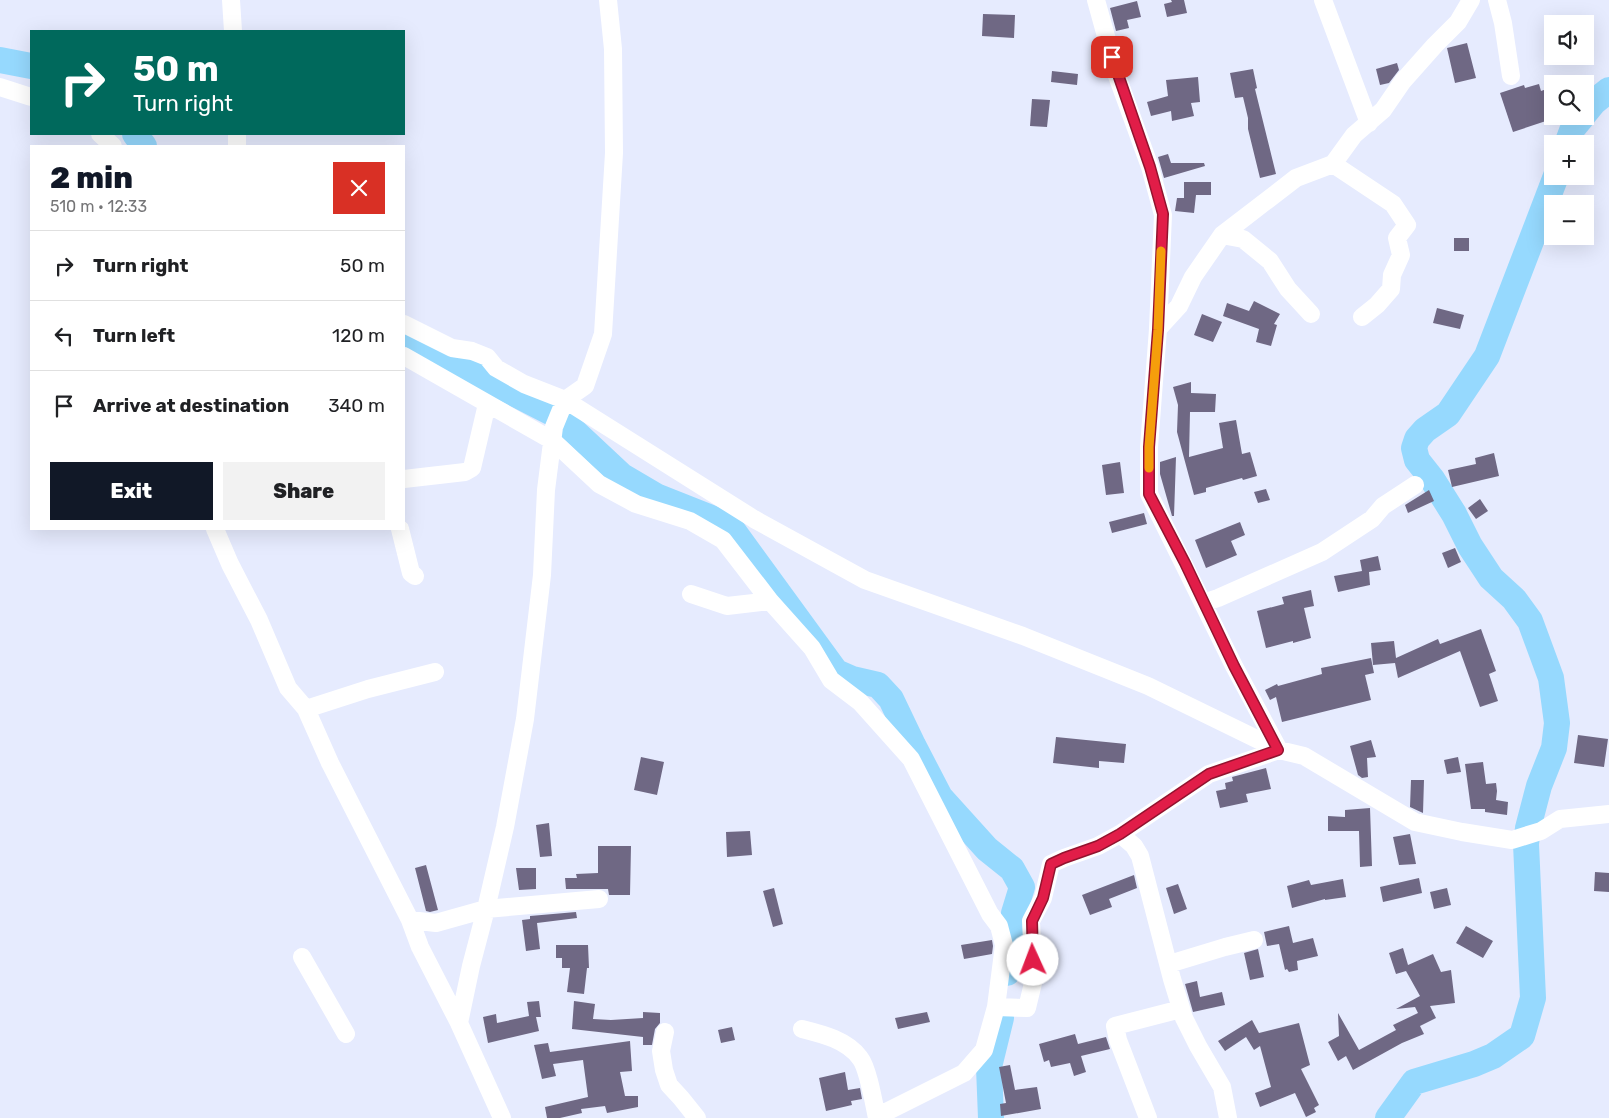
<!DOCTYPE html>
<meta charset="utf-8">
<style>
body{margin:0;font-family:Rubik,sans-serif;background:#f2f2f2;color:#202124;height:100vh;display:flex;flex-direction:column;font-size:19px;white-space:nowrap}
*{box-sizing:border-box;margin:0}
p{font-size:16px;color:#757577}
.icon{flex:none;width:28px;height:28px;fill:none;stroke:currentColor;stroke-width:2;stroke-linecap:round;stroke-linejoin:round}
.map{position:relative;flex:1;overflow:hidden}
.drawer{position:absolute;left:30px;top:145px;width:375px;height:385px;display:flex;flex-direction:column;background:#fff;border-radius:0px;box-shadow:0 5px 20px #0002}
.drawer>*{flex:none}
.top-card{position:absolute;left:30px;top:30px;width:375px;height:105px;border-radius:0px;box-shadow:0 5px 20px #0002;background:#00695c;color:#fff;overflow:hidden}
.fabs{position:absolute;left:1544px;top:15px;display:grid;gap:10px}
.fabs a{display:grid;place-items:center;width:50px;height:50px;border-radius:0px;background:#fff;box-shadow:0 5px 20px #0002;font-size:25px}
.pin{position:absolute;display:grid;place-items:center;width:42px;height:42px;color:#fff;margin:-21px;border-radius:10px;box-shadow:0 2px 8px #0006}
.me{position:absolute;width:55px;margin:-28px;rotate:358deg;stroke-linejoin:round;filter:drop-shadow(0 0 4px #0008)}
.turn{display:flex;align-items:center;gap:18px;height:105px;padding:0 20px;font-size:22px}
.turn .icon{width:65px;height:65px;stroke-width:2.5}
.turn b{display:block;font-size:35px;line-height:42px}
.round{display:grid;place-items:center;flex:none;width:52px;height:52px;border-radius:0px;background:#f2f2f2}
.summary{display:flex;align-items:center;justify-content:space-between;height:85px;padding:0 20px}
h1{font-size:30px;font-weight:800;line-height:38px;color:#111827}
.cta{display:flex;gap:10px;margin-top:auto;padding:10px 20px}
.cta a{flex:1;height:58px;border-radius:0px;background:#111827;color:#fff;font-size:20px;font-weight:800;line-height:58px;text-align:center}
.cta a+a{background:#f2f2f2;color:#202124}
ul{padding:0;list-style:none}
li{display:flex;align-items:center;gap:15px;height:70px;padding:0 20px;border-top:1px solid #e0e0e0}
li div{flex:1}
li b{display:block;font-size:19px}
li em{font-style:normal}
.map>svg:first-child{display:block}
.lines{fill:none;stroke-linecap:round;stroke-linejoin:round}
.river{stroke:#96d9fe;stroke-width:26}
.building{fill:#6f6884}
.minor{stroke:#fff;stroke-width:18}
.route-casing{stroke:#92132f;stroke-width:12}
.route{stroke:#e11d48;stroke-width:9}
.slow{stroke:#f59e0b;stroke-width:9}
</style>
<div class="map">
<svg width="1609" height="1118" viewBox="0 0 1609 1118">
<rect width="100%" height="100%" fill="#e6ebfe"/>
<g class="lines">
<path class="river" d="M 0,60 L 31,66
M 1585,113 L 1594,102 L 1609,90
M 135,134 L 144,146
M 1567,144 L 1573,128 L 1583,116
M 404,337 L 552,413
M 561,419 L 622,476 L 656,496 L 729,525 L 836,672 L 852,679 L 878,685 L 891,699 L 913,745 L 940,797 L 987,849 L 1012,869 L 1022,887 L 1014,913 L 1007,973
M 991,1118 L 989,1067 L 1001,1018
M 1388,1118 L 1414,1082 L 1474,1064 L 1493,1056 L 1522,1036 L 1533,998 L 1526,844 L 1528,828 L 1539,786 L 1554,748 L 1557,723 L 1551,678 L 1530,621 L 1514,599 L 1491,578 L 1470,546 L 1454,514 L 1432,479 L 1417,460 L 1414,448 L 1417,439 L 1425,430 L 1448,414 L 1487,356 L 1556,176"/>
</g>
<path class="building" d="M 1171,0 L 1184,0 L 1187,13 L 1167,17 L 1164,4 L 1172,2 Z
M 1137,1 L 1141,17 L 1127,20 L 1129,28 L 1116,31 L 1110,8 Z
M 983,14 L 1015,15 L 1014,38 L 982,36 Z
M 1467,43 L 1476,78 L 1455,83 L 1447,48 Z
M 1397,63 L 1399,70 L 1389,83 L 1380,85 L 1376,69 Z
M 1253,69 L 1257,88 L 1255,89 L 1276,174 L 1260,178 L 1248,129 L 1248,118 L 1243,97 L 1235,98 L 1230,73 Z
M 1052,71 L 1078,74 L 1077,85 L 1051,82 Z
M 1198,77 L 1200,102 L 1191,103 L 1194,116 L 1172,121 L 1171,111 L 1151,116 L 1147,102 L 1168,96 L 1166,80 Z
M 1539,84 L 1541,91 L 1552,87 L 1552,119 L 1513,132 L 1500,93 L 1524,85 L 1525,88 Z
M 1032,99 L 1050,100 L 1047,127 L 1030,126 Z
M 1168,154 L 1171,163 L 1204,163 L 1205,166 L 1164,178 L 1158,157 Z
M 1184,182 L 1211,182 L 1211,195 L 1196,195 L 1194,213 L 1175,211 L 1177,198 L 1184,198 Z
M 1454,238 L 1469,238 L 1469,251 L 1454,251 Z
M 1254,301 L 1280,314 L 1274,324 L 1277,325 L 1271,346 L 1256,342 L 1259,329 L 1223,316 L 1227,303 L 1249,311 Z
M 1437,308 L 1464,315 L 1460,329 L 1433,323 Z
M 1202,314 L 1222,322 L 1213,342 L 1194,335 Z
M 1191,382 L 1191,393 L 1216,394 L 1215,412 L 1190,412 L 1189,457 L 1223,448 L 1219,423 L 1236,420 L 1242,454 L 1250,452 L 1257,476 L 1243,480 L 1242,478 L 1206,488 L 1206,492 L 1194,495 L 1177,432 L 1178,405 L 1173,387 Z
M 1494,453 L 1499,476 L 1452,487 L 1448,470 L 1476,464 L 1475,458 Z
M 1176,457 L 1174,516 L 1172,516 L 1160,474 L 1160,462 Z
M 1120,462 L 1124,493 L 1106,495 L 1102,465 Z
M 1266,489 L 1270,500 L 1258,503 L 1254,492 Z
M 1429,490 L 1434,501 L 1408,513 L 1405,505 Z
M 1480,499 L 1488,511 L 1476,519 L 1468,508 Z
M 1144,513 L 1147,524 L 1112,533 L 1109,522 Z
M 1240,522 L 1245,535 L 1231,541 L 1237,555 L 1206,568 L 1195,540 Z
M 1455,548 L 1461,562 L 1448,568 L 1442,553 Z
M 1378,556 L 1381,570 L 1369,572 L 1370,585 L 1338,592 L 1334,576 L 1362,571 L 1360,560 Z
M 1311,590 L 1314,606 L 1304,608 L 1311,638 L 1293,643 L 1293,641 L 1266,648 L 1257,611 L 1284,604 L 1282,597 Z
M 1481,629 L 1496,671 L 1489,674 L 1498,701 L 1480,707 L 1460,651 L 1398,678 L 1395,663 L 1373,665 L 1371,643 L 1394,641 L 1396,658 L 1438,639 L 1440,644 Z
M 1371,658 L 1374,673 L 1365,675 L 1371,700 L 1282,722 L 1276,697 L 1270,700 L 1265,690 L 1277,684 L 1278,686 L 1322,674 L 1321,668 Z
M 1578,735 L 1608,739 L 1604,767 L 1574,763 Z
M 1056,737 L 1126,744 L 1124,763 L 1099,761 L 1099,768 L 1053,763 Z
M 1371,740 L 1376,757 L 1367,758 L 1368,777 L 1362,778 L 1358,775 L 1350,746 Z
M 641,757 L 664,762 L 657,795 L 634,790 Z
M 1458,757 L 1461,772 L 1447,774 L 1444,760 Z
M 1483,762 L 1486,784 L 1496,783 L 1497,791 L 1496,800 L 1508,802 L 1507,815 L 1485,812 L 1485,809 L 1471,809 L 1465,764 Z
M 1266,768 L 1271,789 L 1246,794 L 1248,802 L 1220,808 L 1216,791 L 1226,789 L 1225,783 L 1233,781 L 1232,777 Z
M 1411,780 L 1424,780 L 1423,813 L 1410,807 Z
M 1370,808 L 1372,866 L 1360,867 L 1359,831 L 1328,831 L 1328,816 L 1345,817 L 1345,810 Z
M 549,823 L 552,856 L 540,857 L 536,825 Z
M 750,831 L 752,855 L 727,857 L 726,832 Z
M 1410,834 L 1416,864 L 1399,865 L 1393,837 Z
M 598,846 L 631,846 L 630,895 L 609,895 L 608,889 L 566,889 L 565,878 L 577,878 L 576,874 L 598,873 Z
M 426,865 L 438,910 L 430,912 L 426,911 L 415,868 Z
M 516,868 L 536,868 L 536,889 L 519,890 Z
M 1595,872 L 1609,873 L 1609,892 L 1594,891 Z
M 1134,875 L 1137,888 L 1109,899 L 1112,907 L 1090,915 L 1082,895 Z
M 1419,878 L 1422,893 L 1383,902 L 1380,887 Z
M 1343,879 L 1346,897 L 1325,900 L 1325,899 L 1292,908 L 1287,886 L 1309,880 L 1311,885 Z
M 1178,884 L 1187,909 L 1174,914 L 1166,888 Z
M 774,888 L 783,924 L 773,927 L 763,891 Z
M 1447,888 L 1451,905 L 1434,909 L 1430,892 Z
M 576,912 L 577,918 L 537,923 L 540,949 L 526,951 L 522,920 L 530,919 L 530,916 Z
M 1289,926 L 1293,943 L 1313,938 L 1318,956 L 1297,961 L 1298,970 L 1289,972 L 1287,969 L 1285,970 L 1279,944 L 1267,946 L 1264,932 Z
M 1466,926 L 1493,941 L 1483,958 L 1456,943 Z
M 992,940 L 993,946 L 992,954 L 964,959 L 961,945 Z
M 556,945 L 588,945 L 589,968 L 587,968 L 584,994 L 567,992 L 570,968 L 562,968 L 562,958 L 556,958 Z
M 1403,948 L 1408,965 L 1433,954 L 1441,972 L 1451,970 L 1455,1003 L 1430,1006 L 1436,1018 L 1420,1026 L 1424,1034 L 1402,1043 L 1353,1070 L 1346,1056 L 1338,1061 L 1328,1042 L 1339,1036 L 1338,1013 L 1359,1050 L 1396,1030 L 1393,1025 L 1418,1013 L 1415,1007 L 1396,1009 L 1420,996 L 1406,971 L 1396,974 L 1389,953 Z
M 1258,949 L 1264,977 L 1250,980 L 1244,953 Z
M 1197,981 L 1200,997 L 1222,992 L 1225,1005 L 1193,1012 L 1185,984 Z
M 539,1001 L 541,1017 L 536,1017 L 539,1031 L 488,1043 L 483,1017 L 496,1014 L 497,1023 L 529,1016 L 527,1002 Z
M 574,1001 L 595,1004 L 593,1019 L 611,1020 L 643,1018 L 643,1012 L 660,1013 L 660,1023 L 655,1029 L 652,1045 L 643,1045 L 643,1037 L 572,1029 Z
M 927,1012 L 930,1022 L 898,1029 L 895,1018 Z
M 1252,1020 L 1259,1033 L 1299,1023 L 1310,1065 L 1301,1069 L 1319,1105 L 1314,1108 L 1316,1112 L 1306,1117 L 1295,1093 L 1260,1107 L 1255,1093 L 1271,1087 L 1260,1046 L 1254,1050 L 1246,1037 L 1225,1051 L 1218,1041 Z
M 732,1027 L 735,1040 L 721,1043 L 718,1030 Z
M 1075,1034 L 1078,1044 L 1106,1037 L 1110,1049 L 1081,1056 L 1086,1072 L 1074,1076 L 1070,1063 L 1051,1067 L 1049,1060 L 1044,1062 L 1039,1044 Z
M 630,1041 L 632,1071 L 620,1072 L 625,1096 L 638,1096 L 638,1107 L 607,1113 L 605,1106 L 581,1109 L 582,1113 L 560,1118 L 547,1118 L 545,1107 L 588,1097 L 583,1060 L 553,1064 L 556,1076 L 542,1079 L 534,1045 L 548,1043 L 550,1052 Z
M 1010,1065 L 1015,1090 L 1037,1087 L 1041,1109 L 1001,1116 L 1000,1104 L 1006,1103 L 999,1067 Z
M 845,1072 L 848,1090 L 860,1088 L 862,1099 L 851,1101 L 852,1105 L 826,1111 L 819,1078 Z"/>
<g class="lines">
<path class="minor" d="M 231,0 L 233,31
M 1096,0 L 1117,76 L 1150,167 L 1163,215 L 1158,329 L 1149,447 L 1149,494 L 1234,666 L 1279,750
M 1323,0 L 1369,123
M 1497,0 L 1503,23 L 1511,76
M 0,87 L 31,97
M 100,134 L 113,146
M 237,134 L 237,146
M 1333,164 L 1393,204 L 1407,225 L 1397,238 L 1401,255 L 1392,275 L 1391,289 L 1377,305 L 1362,317
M 1222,235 L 1243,239 L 1270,261 L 1288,289 L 1311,314
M 404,324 L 452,348 L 472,351 L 487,357 L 496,368 L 524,384 L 565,400 L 754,519 L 865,580 L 1023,636 L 1148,686 L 1279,750 L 1304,756 L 1415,822 L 1462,832 L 1512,840 L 1541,831 L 1560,819 L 1609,814
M 1158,329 L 1179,306 L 1193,277 L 1222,235 L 1296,178 L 1333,164 L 1354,135 L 1383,110 L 1403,81 L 1435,45 L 1458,22 L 1471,0
M 404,356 L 553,441 L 599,484 L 636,504 L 690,521 L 723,540 L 770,601 L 812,648 L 831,680 L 860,702 L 911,759 L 990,914 L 999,926 L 1004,945 L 996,1007 L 984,1050 L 964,1073 L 882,1114 L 879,1118
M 404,479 L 465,472 L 472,468 L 487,404
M 215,529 L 230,564 L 259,620 L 288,688 L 306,709 L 330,763 L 410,920 L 420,947 L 459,1023
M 400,529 L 411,573 L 415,576
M 691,594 L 727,606 L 770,601
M 1203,603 L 1218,598 L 1322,552 L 1372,519 L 1383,506 L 1415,485
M 306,709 L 368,689 L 435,672
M 1120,834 L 1134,846 L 1140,856 L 1172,979 L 1184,1018 L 1198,1046 L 1222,1087 L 1228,1118
M 410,920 L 436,923 L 486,909 L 599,899
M 302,957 L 346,1034
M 1169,964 L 1225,947 L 1254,940
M 996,1007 L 1027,1008 L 1034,979 L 1031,921 L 1043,898 L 1051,864 L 1064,858 L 1098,846 L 1120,834 L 1209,774 L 1279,750
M 802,1029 C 822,1034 847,1040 860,1058 C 868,1068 874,1104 877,1118
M 665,1032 L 661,1051 L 664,1070 L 669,1085 L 681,1098 L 697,1118
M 502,1118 L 459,1023 L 471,966 L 486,909 L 505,827 L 525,719 L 542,575 L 546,490 L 554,427 L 565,400 L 585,386 L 603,334 L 614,153 L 613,49 L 608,0
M 1148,1118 L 1118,1040 L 1115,1026 L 1181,1009"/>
</g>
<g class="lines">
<defs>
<path id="route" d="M 1033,960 L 1032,921 L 1043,898 L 1051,864 L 1064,858 L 1098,846 L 1120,834 L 1209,774 L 1278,750 L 1234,666 L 1185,563 L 1149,494 L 1149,447 L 1158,330 L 1163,214 L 1150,167 L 1112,57"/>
</defs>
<use href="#route" class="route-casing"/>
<use href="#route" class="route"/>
<path class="slow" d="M 1149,468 L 1149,447 L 1158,330 L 1161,251"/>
</g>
</svg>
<div class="fabs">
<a><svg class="icon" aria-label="sound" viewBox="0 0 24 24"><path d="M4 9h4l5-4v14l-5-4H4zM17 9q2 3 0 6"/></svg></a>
<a><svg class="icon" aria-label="search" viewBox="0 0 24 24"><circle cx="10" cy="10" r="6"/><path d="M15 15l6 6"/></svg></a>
<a>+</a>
<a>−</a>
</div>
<div class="pin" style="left:1112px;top:57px;background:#d93025"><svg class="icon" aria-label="arrive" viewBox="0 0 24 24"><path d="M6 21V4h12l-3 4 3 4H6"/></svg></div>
<svg class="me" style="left:1033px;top:960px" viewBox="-20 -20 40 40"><circle r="19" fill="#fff"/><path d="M0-13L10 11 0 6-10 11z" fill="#e11d48"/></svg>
<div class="top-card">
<div class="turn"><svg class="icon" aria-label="right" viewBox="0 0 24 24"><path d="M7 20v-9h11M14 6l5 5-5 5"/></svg><div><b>50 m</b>Turn right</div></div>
</div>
<section class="drawer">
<div class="summary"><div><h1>2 min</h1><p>510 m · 12:33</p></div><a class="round" style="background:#d93025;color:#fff"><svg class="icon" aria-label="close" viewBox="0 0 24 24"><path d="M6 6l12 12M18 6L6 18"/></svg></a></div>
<ul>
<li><svg class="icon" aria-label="right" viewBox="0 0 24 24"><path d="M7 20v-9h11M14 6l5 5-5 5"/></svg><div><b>Turn right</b></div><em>50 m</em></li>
<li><svg class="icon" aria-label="left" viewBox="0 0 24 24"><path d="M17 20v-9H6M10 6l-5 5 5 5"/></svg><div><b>Turn left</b></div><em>120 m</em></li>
<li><svg class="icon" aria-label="arrive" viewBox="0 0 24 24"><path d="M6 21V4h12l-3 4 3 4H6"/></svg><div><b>Arrive at destination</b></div><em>340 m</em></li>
</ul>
<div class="cta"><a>Exit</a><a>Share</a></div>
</section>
</div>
